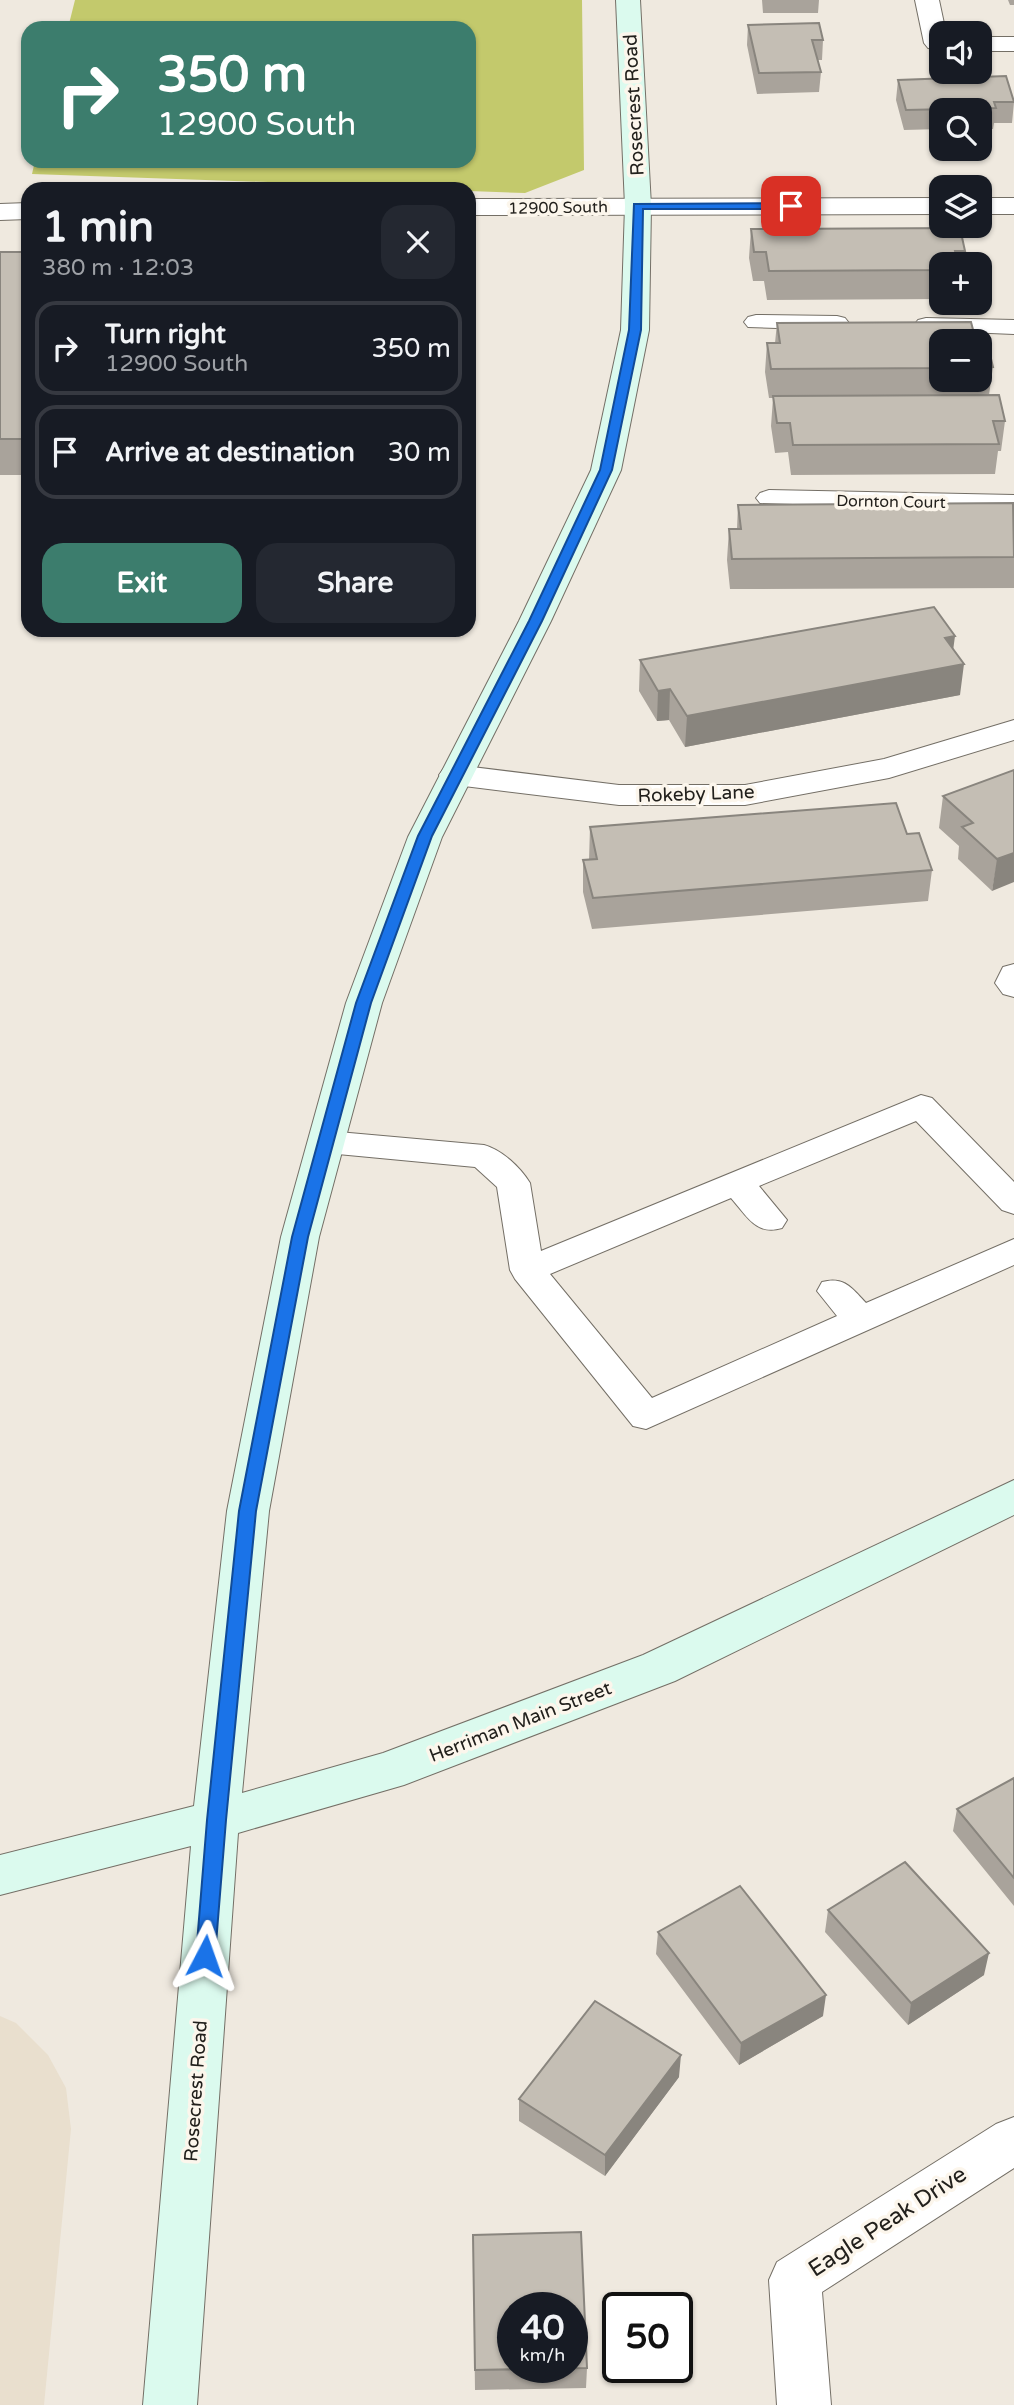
<!DOCTYPE html>
<meta charset="utf-8">
<style>
body{margin:0;font-family:"Varela Round",sans-serif;background:#242831;color:#f1f3f6;height:100vh;display:flex;flex-direction:column;font-size:26px;white-space:nowrap}
*{box-sizing:border-box;margin:0}
p{font-size:23px;color:#9ea1a6}
.icon{flex:none;width:38px;height:38px;fill:none;stroke:currentColor;stroke-width:2;stroke-linecap:round;stroke-linejoin:round}
.map{position:relative;flex:1;overflow:hidden}
.side{position:absolute;left:21px;top:182px;width:455px;height:455px;display:flex;flex-direction:column;background:#171b24;border-radius:21px;box-shadow:0 2px 5px #0004}
.side>*{flex:none}
.banner{position:absolute;left:21px;top:21px;width:455px;height:147px;border-radius:21px;box-shadow:0 2px 5px #0004;background:#3c7d6d;color:#fff;overflow:hidden}
.buttons{position:absolute;left:929px;top:21px;display:grid;gap:14px}
.buttons a{display:grid;place-items:center;width:63px;height:63px;border-radius:14px;background:#171b24;box-shadow:0 2px 5px #0004;font-size:35px}
.speed{position:absolute;left:497px;top:2292px;display:flex;gap:14px;font-size:35px;font-weight:700;text-align:center}
.speed>*{display:grid;place-content:center;width:91px;height:91px;border-radius:50%;background:#171b24;box-shadow:0 2px 5px #0004;line-height:1}
.speed small{font-size:18px;font-weight:400}
.speed .limit{border:4px solid #111;border-radius:10px;background:#fff;color:#111}
.pin{position:absolute;display:grid;place-items:center;width:60px;height:60px;color:#fff;margin:-30px;border-radius:14px;box-shadow:0 4px 10px #0006}
.me{position:absolute;width:77px;margin:-38px;rotate:4deg;stroke-linejoin:round;filter:drop-shadow(0 0 5px #0008)}
.turn{display:flex;align-items:center;gap:24px;height:147px;padding:0 21px;font-size:32px}
.turn .icon{width:91px;height:91px;stroke-width:2.5}
.turn b{display:block;font-size:49px;line-height:60px}
.round{display:grid;place-items:center;flex:none;width:74px;height:74px;border-radius:21px;background:#242831}
.headline{display:flex;align-items:center;justify-content:space-between;height:119px;padding:0 21px}
h1{font-size:42px;font-weight:700;line-height:52px}
.cta{display:flex;gap:14px;margin-top:auto;padding:14px 21px}
.cta a{flex:1;height:80px;border-radius:21px;background:#3c7d6d;color:#fff;font-size:28px;font-weight:700;line-height:80px;text-align:center}
.cta a+a{background:#242831;color:#f1f3f6}
ul{padding:0;list-style:none}
li{display:flex;align-items:center;gap:21px;height:94px;margin:0 14px 10px;padding:0 7px;border:4px solid #363941;border-radius:21px}
li div{flex:1}
li b{display:block;font-size:26px}
li em{font-style:normal}
.map>svg:first-child{display:block}
.built{fill:#e9dfce}
.green{fill:#c3c96c}
.lines{fill:none;stroke-linecap:round;stroke-linejoin:round}
.lane-casing{stroke:#746f66;stroke-width:2}
.street-casing{stroke:#746f66;stroke-width:2}
.secondary-casing{stroke:#746f66;stroke-width:2}
.lane{fill:#fff;fill-rule:evenodd}
.street{fill:#fff;fill-rule:evenodd}
.secondary{fill:#dbfaee;fill-rule:evenodd}
.wall{fill:#a9a39b}
.shaded-wall{fill:#89857e}
.building{fill:#c4beb4;stroke:#89857e;stroke-width:2;fill-rule:evenodd}
.route{fill:#1a73e8;stroke:#114b97;stroke-width:2}
.labels{text-anchor:middle;stroke-width:7;stroke-linejoin:round;paint-order:stroke}
.far-street-label{font-size:16px;fill:#22201c;stroke:#fcf6ec}
.street-label{font-size:19px;fill:#22201c;stroke:#fcf6ec}
.near-street-label{font-size:23px;fill:#22201c;stroke:#fcf6ec}
</style>
<div class="map">
<svg width="1014" height="2405" viewBox="0 0 1014 2405">
<rect width="100%" height="100%" fill="#efe9df"/>
<path class="built" d="M 0,2016 L 16,2023 L 48,2055 L 66,2088 L 71,2129 L 44,2405 L 0,2405 Z"/>
<path class="green" d="M 75,0 L 582,0 L 584,170 L 525,193 L 469,191 L 469,189 L 32,174 L 35,161 L 469,161 L 469,28 L 68,28 Z"/>
<g class="lines">
<defs>
<path id="lane" d="M 756,315 L 837,316 L 845,318 L 849,323 L 845,328 L 837,330 L 748,327 L 744,322 L 748,317 Z
M 926,318 L 1014,320 L 1014,334 L 918,330 L 914,325 L 918,320 Z
M 769,490 L 1014,495 L 1014,511 L 760,503 L 756,498 L 760,493 Z
M 1014,964 L 1014,997 L 1003,994 L 995,983 L 1003,967 Z
M 921,1095 L 932,1098 L 1014,1182 L 1014,1214 L 1002,1210 L 916,1121 L 759,1186 L 787,1220 L 782,1228 C 756,1236 747,1216 731,1198 L 550,1274 L 652,1398 L 837,1316 L 817,1291 L 822,1282 C 844,1276 852,1288 866,1303 L 1014,1239 L 1014,1265 L 646,1429 L 633,1426 L 515,1279 L 510,1270 L 497,1187 L 475,1167 L 327,1153 L 315,1150 L 311,1142 L 315,1134 L 327,1131 L 484,1145 C 502,1150 520,1167 530,1183 L 541,1251 Z"/>
<path id="street" d="M 915,0 L 939,0 L 946,33 L 942,33 L 942,50 L 928,48 L 924,43 Z
M 980,37 L 1014,37 L 1014,51 L 980,51 Z
M 942,198 L 942,214 L 469,215 L 469,199 Z
M 980,198 L 1014,198 L 1014,214 L 980,214 Z
M 28,203 L 28,219 L 0,220 L 0,204 Z
M 1014,720 L 1014,740 L 889,778 L 745,805 L 619,805 L 456,785 L 444,782 L 439,775 L 444,768 L 456,765 L 619,785 L 745,785 L 884,759 Z
M 1014,2117 L 1014,2168 L 822,2292 L 831,2405 L 777,2405 L 769,2280 L 777,2262 L 996,2124 Z"/>
<path id="secondary" d="M 616,0 L 640,0 L 651,206 L 649,330 L 621,470 L 551,621 L 442,837 L 382,1003 L 319,1237 L 269,1511 L 242,1793 L 383,1753 L 643,1655 L 1014,1480 L 1014,1515 L 675,1681 L 404,1785 L 238,1833 L 197,2405 L 143,2405 L 191,1846 L 0,1895 L 0,1855 L 194,1806 L 227,1511 L 281,1237 L 346,1003 L 408,837 L 519,621 L 591,470 L 621,330 L 625,206 Z"/>
</defs>
<use href="#lane" class="lane-casing"/>
<use href="#street" class="street-casing"/>
<use href="#secondary" class="secondary-casing"/>
<use href="#lane" class="lane"/>
<use href="#street" class="street"/>
<use href="#secondary" class="secondary"/>
</g>
<path class="wall" d="M 762,0 L 819,0 L 818,13 L 763,13 Z
M 1008,0 L 1014,0 L 1014,5 L 1010,5 Z
M 748,25 L 823,40 L 822,60 L 818,60 L 821,72 L 819,92 L 757,94 L 747,45 Z
M 898,80 L 1014,102 L 1012,123 L 994,123 L 993,129 L 980,129 L 980,110 L 942,110 L 942,129 L 904,130 L 896,100 Z
M 751,229 L 965,251 L 964,264 L 942,264 L 942,299 L 767,300 L 764,281 L 753,281 L 749,258 Z
M 28,247 L 28,475 L 0,475 L 0,252 L 27,252 Z
M 777,323 L 942,341 L 942,380 L 980,380 L 980,342 L 993,367 L 989,395 L 1005,421 L 1001,451 L 998,451 L 995,474 L 791,475 L 788,452 L 775,453 L 771,426 L 773,398 L 769,398 L 765,372 L 767,343 L 775,343 Z
M 738,505 L 1014,507 L 1014,588 L 730,589 L 727,560 L 729,529 L 737,529 Z
M 953,649 L 960,695 L 685,747 L 669,720 L 657,721 L 639,691 L 640,660 Z
M 1014,770 L 992,891 L 958,859 L 959,846 L 939,828 L 943,796 Z
M 590,827 L 907,834 L 932,870 L 928,901 L 592,929 L 583,892 L 583,860 L 589,860 Z
M 1014,1778 L 1014,1906 L 953,1831 L 957,1809 Z
M 828,1910 L 984,1975 L 908,2025 L 825,1932 Z
M 658,1932 L 823,2016 L 739,2065 L 656,1954 Z
M 679,2077 L 605,2176 L 519,2121 L 519,2099 Z
M 473,2235 L 587,2368 L 586,2388 L 475,2390 Z"/>
<path class="shaded-wall" d="M 955,636 L 951,666 L 945,638 Z
M 964,664 L 960,695 L 685,747 L 687,716 Z
M 670,689 L 669,720 L 657,721 L 658,691 Z
M 1014,853 L 1014,882 L 992,891 L 997,859 Z
M 989,1953 L 984,1975 L 908,2025 L 911,2003 Z
M 826,1995 L 823,2016 L 739,2065 L 741,2043 Z
M 681,2055 L 679,2077 L 605,2176 L 605,2155 Z"/>
<path class="building" d="M 819,23 L 823,40 L 812,40 L 821,72 L 759,73 L 748,25 Z
M 1006,76 L 1014,102 L 994,102 L 996,108 L 906,110 L 898,80 Z
M 960,228 L 965,251 L 955,251 L 958,264 L 942,264 L 942,270 L 769,271 L 766,252 L 754,252 L 751,229 Z
M 28,247 L 28,439 L 0,439 L 0,252 L 27,252 Z
M 971,322 L 976,341 L 942,341 L 942,368 L 771,369 L 767,343 L 780,343 L 777,323 Z
M 980,342 L 987,342 L 993,367 L 980,368 Z
M 999,395 L 1005,421 L 993,421 L 999,444 L 793,445 L 790,423 L 777,423 L 773,396 Z
M 1013,503 L 1014,557 L 732,559 L 729,529 L 741,529 L 738,505 Z
M 934,607 L 955,636 L 945,638 L 964,664 L 687,716 L 670,689 L 658,691 L 640,660 Z
M 1014,770 L 1014,853 L 997,859 L 962,827 L 973,823 L 943,796 Z
M 896,803 L 907,834 L 919,833 L 932,870 L 593,898 L 583,860 L 597,859 L 590,827 Z
M 1014,1778 L 1014,1878 L 957,1809 Z
M 905,1862 L 989,1953 L 911,2003 L 828,1910 Z
M 740,1886 L 826,1995 L 741,2043 L 658,1932 Z
M 595,2001 L 681,2055 L 605,2155 L 519,2099 Z
M 581,2232 L 587,2368 L 475,2370 L 473,2235 ZM 513,2308 L 572,2308 L 572,2368 L 513,2368 Z"/>
<path class="route" d="M 634,204 L 791,203 L 797,206 L 791,209 L 643,209 L 641,330 L 612,470 L 542,621 L 432,836 L 371,1003 L 308,1237 L 256,1511 L 226,1820 L 215,1956 L 212,1962 L 205,1965 L 198,1962 L 196,1956 L 207,1820 L 239,1511 L 292,1237 L 356,1003 L 418,836 L 529,621 L 600,470 L 629,330 Z"/>
<g class="labels">
<g class="far-street-label">
<text transform="translate(558 207) rotate(-1)" y="6">12900 South</text>
<text transform="translate(891 501) rotate(1)" y="6">Dornton Court</text>
</g>
<g class="street-label">
<text transform="translate(633 105) rotate(-93)" y="7">Rosecrest Road</text>
<text transform="translate(696 793) rotate(-2)" y="7">Rokeby Lane</text>
<text transform="translate(520 1721) rotate(-21)" y="7">Herriman Main Street</text>
<text transform="translate(195 2091) rotate(-86)" y="7">Rosecrest Road</text>
</g>
<g class="near-street-label">
<text transform="translate(887 2221) rotate(-33)" y="8">Eagle Peak Drive</text>
</g>
</g>
</svg>
<div class="buttons">
<a><svg class="icon" aria-label="sound" viewBox="0 0 24 24"><path d="M4 9h4l5-4v14l-5-4H4zM17 9q2 3 0 6"/></svg></a>
<a><svg class="icon" aria-label="search" viewBox="0 0 24 24"><circle cx="10" cy="10" r="6"/><path d="M15 15l6 6"/></svg></a>
<a><svg class="icon" aria-label="layers" viewBox="0 0 24 24"><path d="M12 4l9 5-9 5-9-5zM3 14l9 5 9-5"/></svg></a>
<a>+</a>
<a>−</a>
</div>
<div class="speed"><div>40<small>km/h</small></div><div class="limit">50</div></div>
<div class="pin" style="left:791px;top:206px;background:#d93025"><svg class="icon" aria-label="arrive" viewBox="0 0 24 24"><path d="M6 21V4h12l-3 4 3 4H6"/></svg></div>
<svg class="me" style="left:205px;top:1956px" viewBox="-20 -20 40 40"><path d="M0-17L14 15 0 8-14 15z" fill="#1a73e8" stroke="#fff" stroke-width="4"/></svg>
<div class="banner">
<div class="turn"><svg class="icon" aria-label="right" viewBox="0 0 24 24"><path d="M7 20v-9h11M14 6l5 5-5 5"/></svg><div><b>350 m</b>12900 South</div></div>
</div>
<section class="side">
<div class="headline"><div><h1>1 min</h1><p>380 m · 12:03</p></div><a class="round"><svg class="icon" aria-label="close" viewBox="0 0 24 24"><path d="M6 6l12 12M18 6L6 18"/></svg></a></div>
<ul>
<li><svg class="icon" aria-label="right" viewBox="0 0 24 24"><path d="M7 20v-9h11M14 6l5 5-5 5"/></svg><div><b>Turn right</b><p>12900 South</p></div><em>350 m</em></li>
<li><svg class="icon" aria-label="arrive" viewBox="0 0 24 24"><path d="M6 21V4h12l-3 4 3 4H6"/></svg><div><b>Arrive at destination</b></div><em>30 m</em></li>
</ul>
<div class="cta"><a>Exit</a><a>Share</a></div>
</section>
</div>
